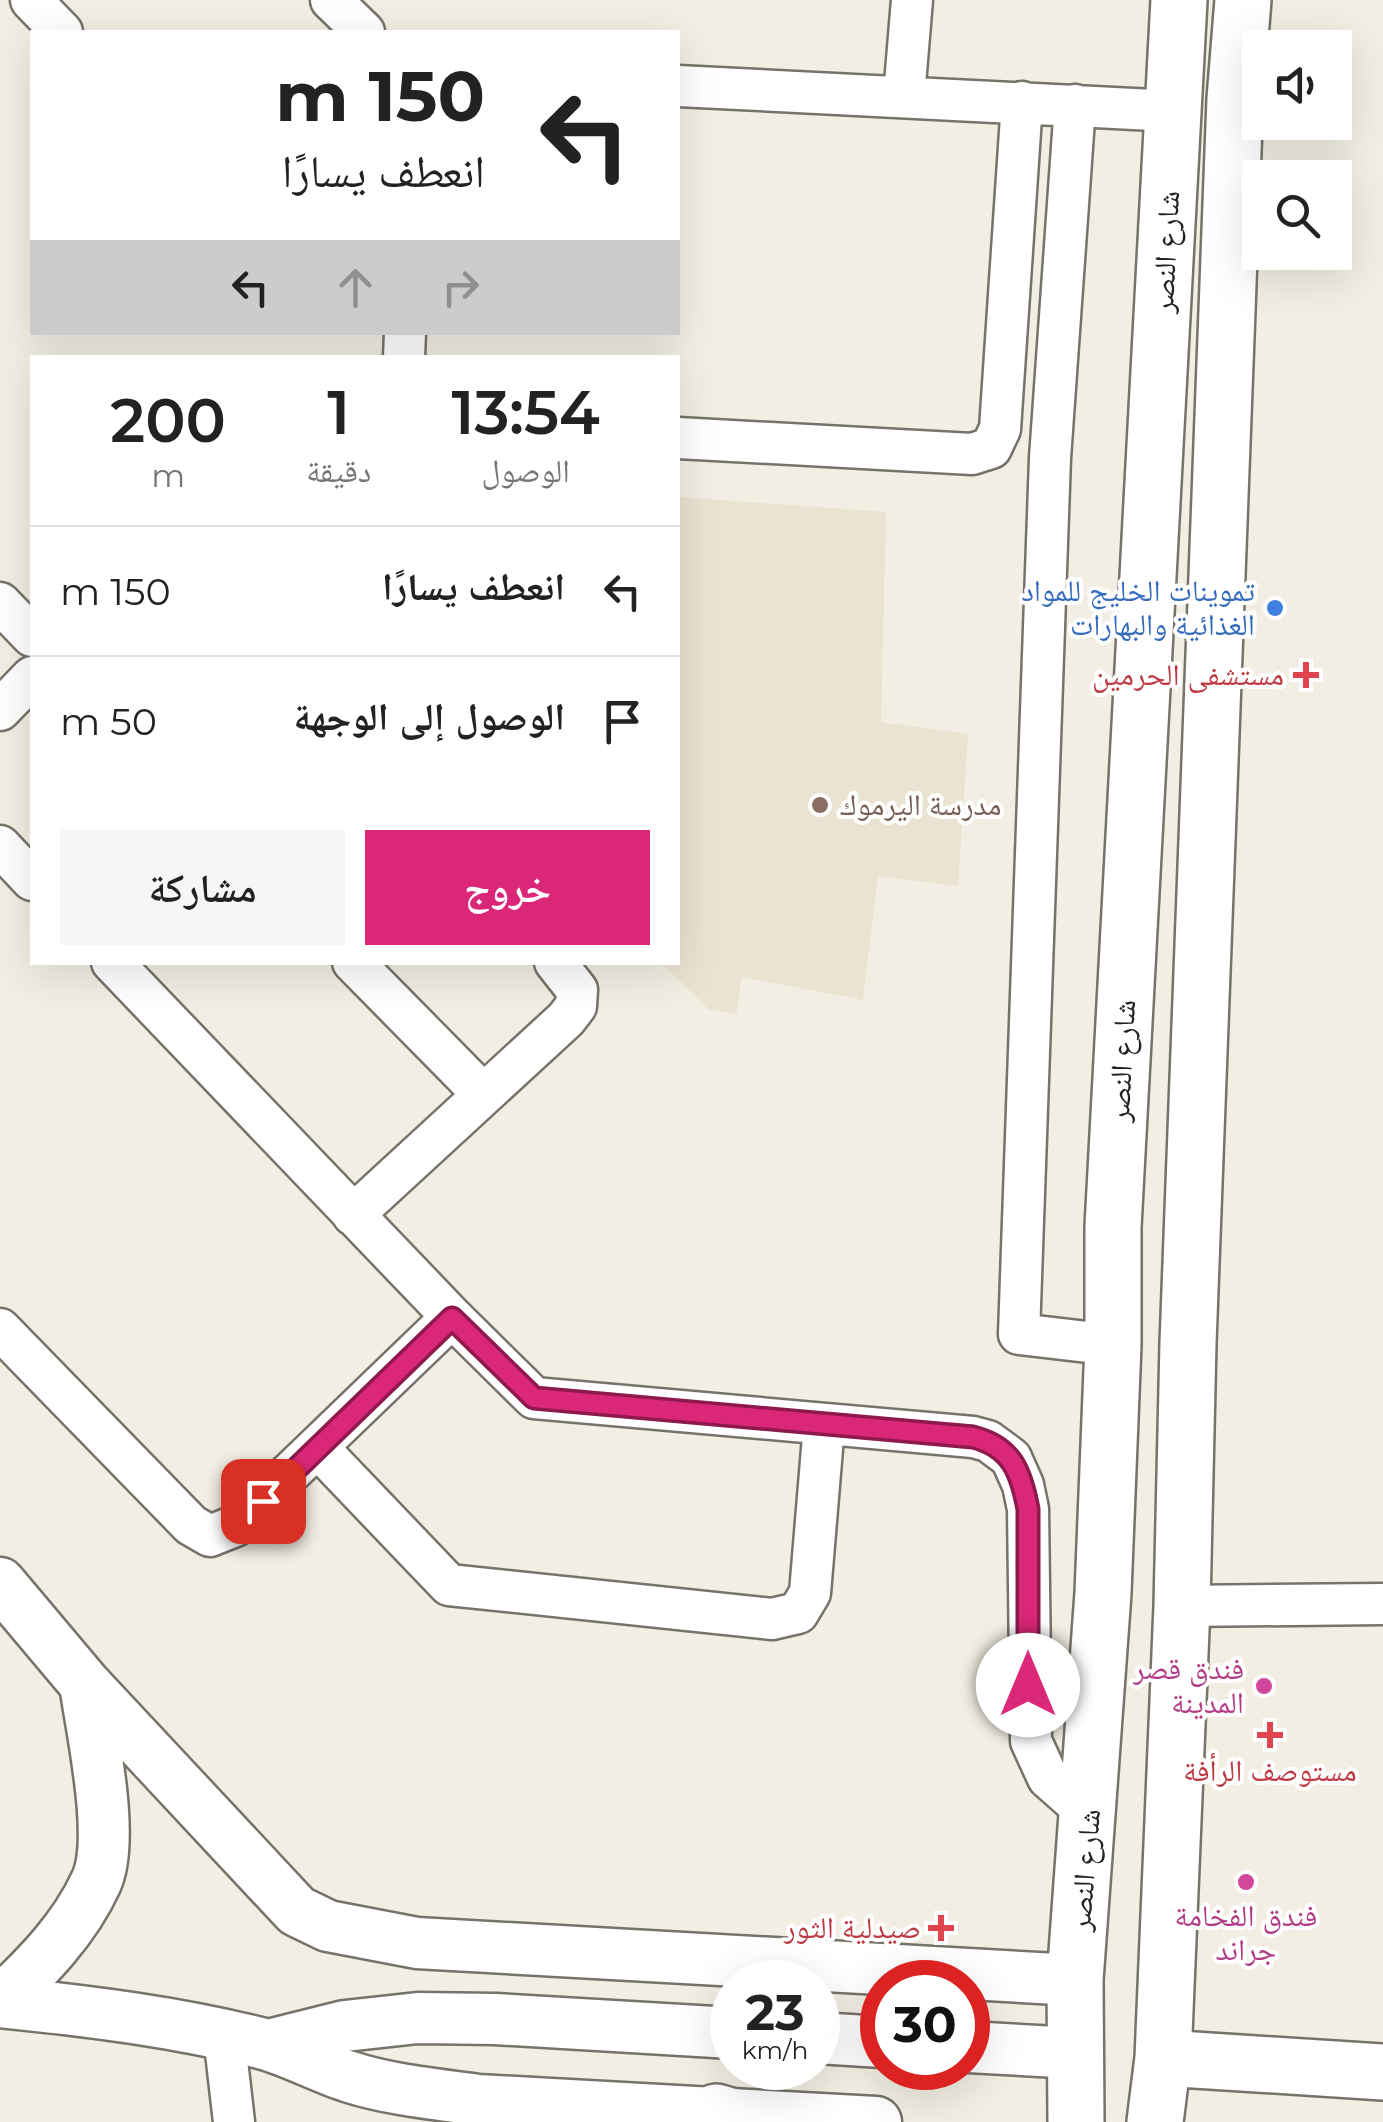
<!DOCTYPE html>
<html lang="ar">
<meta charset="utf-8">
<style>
body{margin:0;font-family:Montserrat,"Noto Naskh Arabic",sans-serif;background:#f6f6f6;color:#222;direction:rtl;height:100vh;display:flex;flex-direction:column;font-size:38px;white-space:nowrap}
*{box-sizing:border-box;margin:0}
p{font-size:32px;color:#767676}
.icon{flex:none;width:55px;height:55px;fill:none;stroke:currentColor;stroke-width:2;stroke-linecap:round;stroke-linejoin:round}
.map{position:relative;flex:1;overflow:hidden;direction:ltr}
.panel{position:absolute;left:30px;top:355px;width:650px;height:610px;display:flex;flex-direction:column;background:#fff;border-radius:0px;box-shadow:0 10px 40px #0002;direction:rtl}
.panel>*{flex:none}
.hud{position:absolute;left:30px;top:30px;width:650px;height:305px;border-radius:0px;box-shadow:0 10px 40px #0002;direction:rtl;background:#fff;color:#222;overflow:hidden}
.tools{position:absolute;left:1242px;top:30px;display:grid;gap:20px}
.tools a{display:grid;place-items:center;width:110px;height:110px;border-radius:0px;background:#fff;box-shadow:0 10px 40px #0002;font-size:50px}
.speed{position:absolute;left:710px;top:1960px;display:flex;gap:20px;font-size:50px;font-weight:700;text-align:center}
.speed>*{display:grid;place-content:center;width:130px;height:130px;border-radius:50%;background:#fff;box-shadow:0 10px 40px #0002;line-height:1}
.speed small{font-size:25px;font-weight:400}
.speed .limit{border:15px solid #d22;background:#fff;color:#111}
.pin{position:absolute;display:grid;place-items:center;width:85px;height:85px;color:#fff;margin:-42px;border-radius:20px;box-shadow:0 5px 15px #0006}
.me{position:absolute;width:110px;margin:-55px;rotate:0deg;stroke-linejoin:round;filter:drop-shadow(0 0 8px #0008)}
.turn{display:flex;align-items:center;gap:35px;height:210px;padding:0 30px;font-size:45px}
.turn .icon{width:130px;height:130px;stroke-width:2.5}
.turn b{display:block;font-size:70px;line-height:85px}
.lanes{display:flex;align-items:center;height:95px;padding:0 30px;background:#0003;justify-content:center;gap:50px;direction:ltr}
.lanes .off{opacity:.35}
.eta{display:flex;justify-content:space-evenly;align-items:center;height:170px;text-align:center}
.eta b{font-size:60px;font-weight:600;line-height:70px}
.action{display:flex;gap:20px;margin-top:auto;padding:20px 30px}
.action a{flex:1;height:115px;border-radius:0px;background:#db2777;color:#fff;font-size:40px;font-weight:600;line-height:115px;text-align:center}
.action a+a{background:#f6f6f6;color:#222}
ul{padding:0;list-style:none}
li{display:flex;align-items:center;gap:30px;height:130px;padding:0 30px;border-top:2px solid #e0e0e0}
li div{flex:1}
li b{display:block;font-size:38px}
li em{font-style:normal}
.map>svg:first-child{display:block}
.built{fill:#ebe3d1}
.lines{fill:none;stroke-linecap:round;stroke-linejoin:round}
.minor-casing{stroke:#77736a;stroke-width:45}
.tertiary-casing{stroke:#77736a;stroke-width:55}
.primary-casing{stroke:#77736a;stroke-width:60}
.minor{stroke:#fff;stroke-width:40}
.tertiary{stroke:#fff;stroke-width:50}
.primary{stroke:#fff;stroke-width:55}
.route-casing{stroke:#8e194d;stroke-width:25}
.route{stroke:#db2777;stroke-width:18}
.shop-dot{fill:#3f7fe0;stroke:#fff;stroke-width:4}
.health-dot{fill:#e0444e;stroke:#fff;stroke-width:4}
.education-dot{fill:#8d6e63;stroke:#fff;stroke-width:4}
.hotel-dot{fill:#d1479c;stroke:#fff;stroke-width:4}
.labels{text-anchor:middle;stroke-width:8;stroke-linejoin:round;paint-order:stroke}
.street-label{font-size:30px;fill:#25231f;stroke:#fff}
.shop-label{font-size:30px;fill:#366cbe;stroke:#fff;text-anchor:end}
.health-label{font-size:30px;fill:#be3a42;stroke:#fff;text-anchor:end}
.education-label{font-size:30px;fill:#785e54;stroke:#fff;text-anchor:start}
.hotel-label{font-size:30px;fill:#b23c85;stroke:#fff;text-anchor:end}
</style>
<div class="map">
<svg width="1383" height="2122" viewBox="0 0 1383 2122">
<rect width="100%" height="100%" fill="#f2eee3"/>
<path class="built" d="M 678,497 L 886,512 L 881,722 L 968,734 L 958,886 L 878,876 L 863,1000 L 742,977 L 736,1015 L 708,1009 L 661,963 L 678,962 Z"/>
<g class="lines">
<defs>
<path id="minor" d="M 31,0 L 62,32
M 331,0 L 364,32
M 678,86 L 1173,111
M 904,96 L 912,0
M 1075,105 L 1050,458 L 1019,1334 L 1113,1345
M 404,358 L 405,332
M 678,438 L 972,454 L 991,448 L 1000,429 L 1022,102
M 0,603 L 32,636
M 0,710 L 32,677
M 0,846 L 32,880
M 112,962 L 452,1317 L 534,1398 L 973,1437 L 988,1441 L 1011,1458 L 1023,1485 L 1028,1509 L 1031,1741 L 1048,1778 L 1074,1801 L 1090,1808
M 353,962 L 483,1094
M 353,1215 L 566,1019 L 576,1006 L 577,990 L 555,962
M 0,1329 L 191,1525 L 210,1536 L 235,1526 L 452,1317
M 319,1449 L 449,1585 L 772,1619 L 798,1613 L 810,1593 L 824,1425
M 1182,1606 L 1383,1604
M 224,2035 L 234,2122"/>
<path id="tertiary" d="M 0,1583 L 85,1684 L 297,1911 L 328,1926 L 417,1943 L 1075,1980
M 0,2002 C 89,2011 178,2022 264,2044 C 293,2052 321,2068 350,2077 C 391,2090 435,2094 478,2100 L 876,2122
M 0,2002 C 37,1967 74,1930 96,1882 C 116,1839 92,1733 85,1684
M 818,2038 L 882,2042
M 269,2045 L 345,2026 L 418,2018 L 495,2019 L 732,2033
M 968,2047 L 1075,2053"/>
<path id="primary" d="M 1163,2058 L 1383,2072
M 716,2112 L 750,2122
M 1076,2122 L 1075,1980 L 1103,1593 L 1113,1345 L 1113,1227 L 1179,0
M 1155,2122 L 1163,2058 L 1182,1606 L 1188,1343 L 1235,99 L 1243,0"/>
</defs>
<use href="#minor" class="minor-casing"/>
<use href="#tertiary" class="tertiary-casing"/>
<use href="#primary" class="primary-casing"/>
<use href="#minor" class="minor"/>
<use href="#tertiary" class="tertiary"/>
<use href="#primary" class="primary"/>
</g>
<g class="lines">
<defs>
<path id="route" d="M 263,1501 L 452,1318 L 534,1398 L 973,1437 C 1012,1447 1021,1472 1028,1509 L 1028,1685"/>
</defs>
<use href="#route" class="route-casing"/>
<use href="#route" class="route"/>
</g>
<circle class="shop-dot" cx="1275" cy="608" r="10"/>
<g class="health-dot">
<path d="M1301 660h10v10h10v10h-10v10h-10v-10h-10v-10h10z"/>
<path d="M1265 1720h10v10h10v10h-10v10h-10v-10h-10v-10h10z"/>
<path d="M936 1913h10v10h10v10h-10v10h-10v-10h-10v-10h10z"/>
</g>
<circle class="education-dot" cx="820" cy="805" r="10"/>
<g class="hotel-dot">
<circle cx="1264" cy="1686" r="10"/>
<circle cx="1246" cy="1882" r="10"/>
</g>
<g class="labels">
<g class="street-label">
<text transform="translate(1166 252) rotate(-87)" y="10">شارع النصر</text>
<text transform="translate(1122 1061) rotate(-87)" y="10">شارع النصر</text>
<text transform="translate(1085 1870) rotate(-85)" y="10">شارع النصر</text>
</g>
<g class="shop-label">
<text x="1255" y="601">تموينات الخليج للمواد<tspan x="1255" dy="34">الغذائية والبهارات</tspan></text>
</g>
<g class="health-label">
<text x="1284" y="685">مستشفى الحرمين</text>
<text x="1270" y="1781" text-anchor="middle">مستوصف الرأفة</text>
<text x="921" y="1938">صيدلية الثور</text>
</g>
<g class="education-label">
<text x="840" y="815">مدرسة اليرموك</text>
</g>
<g class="hotel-label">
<text x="1244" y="1679">فندق قصر<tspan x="1244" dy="34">المدينة</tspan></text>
<text x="1246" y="1926" text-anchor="middle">فندق الفخامة<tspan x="1246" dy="34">جراند</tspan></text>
</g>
</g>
</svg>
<div class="tools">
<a><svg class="icon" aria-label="sound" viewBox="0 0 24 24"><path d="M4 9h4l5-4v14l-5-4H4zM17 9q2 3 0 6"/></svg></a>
<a><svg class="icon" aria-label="search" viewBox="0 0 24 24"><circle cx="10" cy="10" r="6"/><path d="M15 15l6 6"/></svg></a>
</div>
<div class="speed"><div>23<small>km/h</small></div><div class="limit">30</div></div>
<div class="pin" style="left:263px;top:1501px;background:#d93025"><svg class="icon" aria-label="arrive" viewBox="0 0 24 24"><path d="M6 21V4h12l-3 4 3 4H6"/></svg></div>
<svg class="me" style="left:1028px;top:1685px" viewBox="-20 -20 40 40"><circle r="19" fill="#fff"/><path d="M0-13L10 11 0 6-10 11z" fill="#db2777"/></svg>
<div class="hud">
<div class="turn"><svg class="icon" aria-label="left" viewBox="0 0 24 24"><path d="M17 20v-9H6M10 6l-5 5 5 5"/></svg><div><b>150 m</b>انعطف يسارًا</div></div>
<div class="lanes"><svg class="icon" aria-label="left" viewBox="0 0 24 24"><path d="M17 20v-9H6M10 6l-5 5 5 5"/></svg><svg class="icon off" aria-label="ahead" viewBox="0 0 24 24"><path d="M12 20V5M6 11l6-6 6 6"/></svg><svg class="icon off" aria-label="right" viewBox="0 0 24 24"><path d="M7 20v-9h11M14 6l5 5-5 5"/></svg></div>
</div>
<section class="panel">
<div class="eta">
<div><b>13:54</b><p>الوصول</p></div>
<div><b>1</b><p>دقيقة</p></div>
<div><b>200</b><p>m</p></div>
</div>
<ul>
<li><svg class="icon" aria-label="left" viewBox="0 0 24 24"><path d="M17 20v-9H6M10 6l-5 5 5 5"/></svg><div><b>انعطف يسارًا</b></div><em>150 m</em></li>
<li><svg class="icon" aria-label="arrive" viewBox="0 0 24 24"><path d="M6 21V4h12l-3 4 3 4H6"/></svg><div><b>الوصول إلى الوجهة</b></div><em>50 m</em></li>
</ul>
<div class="action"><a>خروج</a><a>مشاركة</a></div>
</section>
</div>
